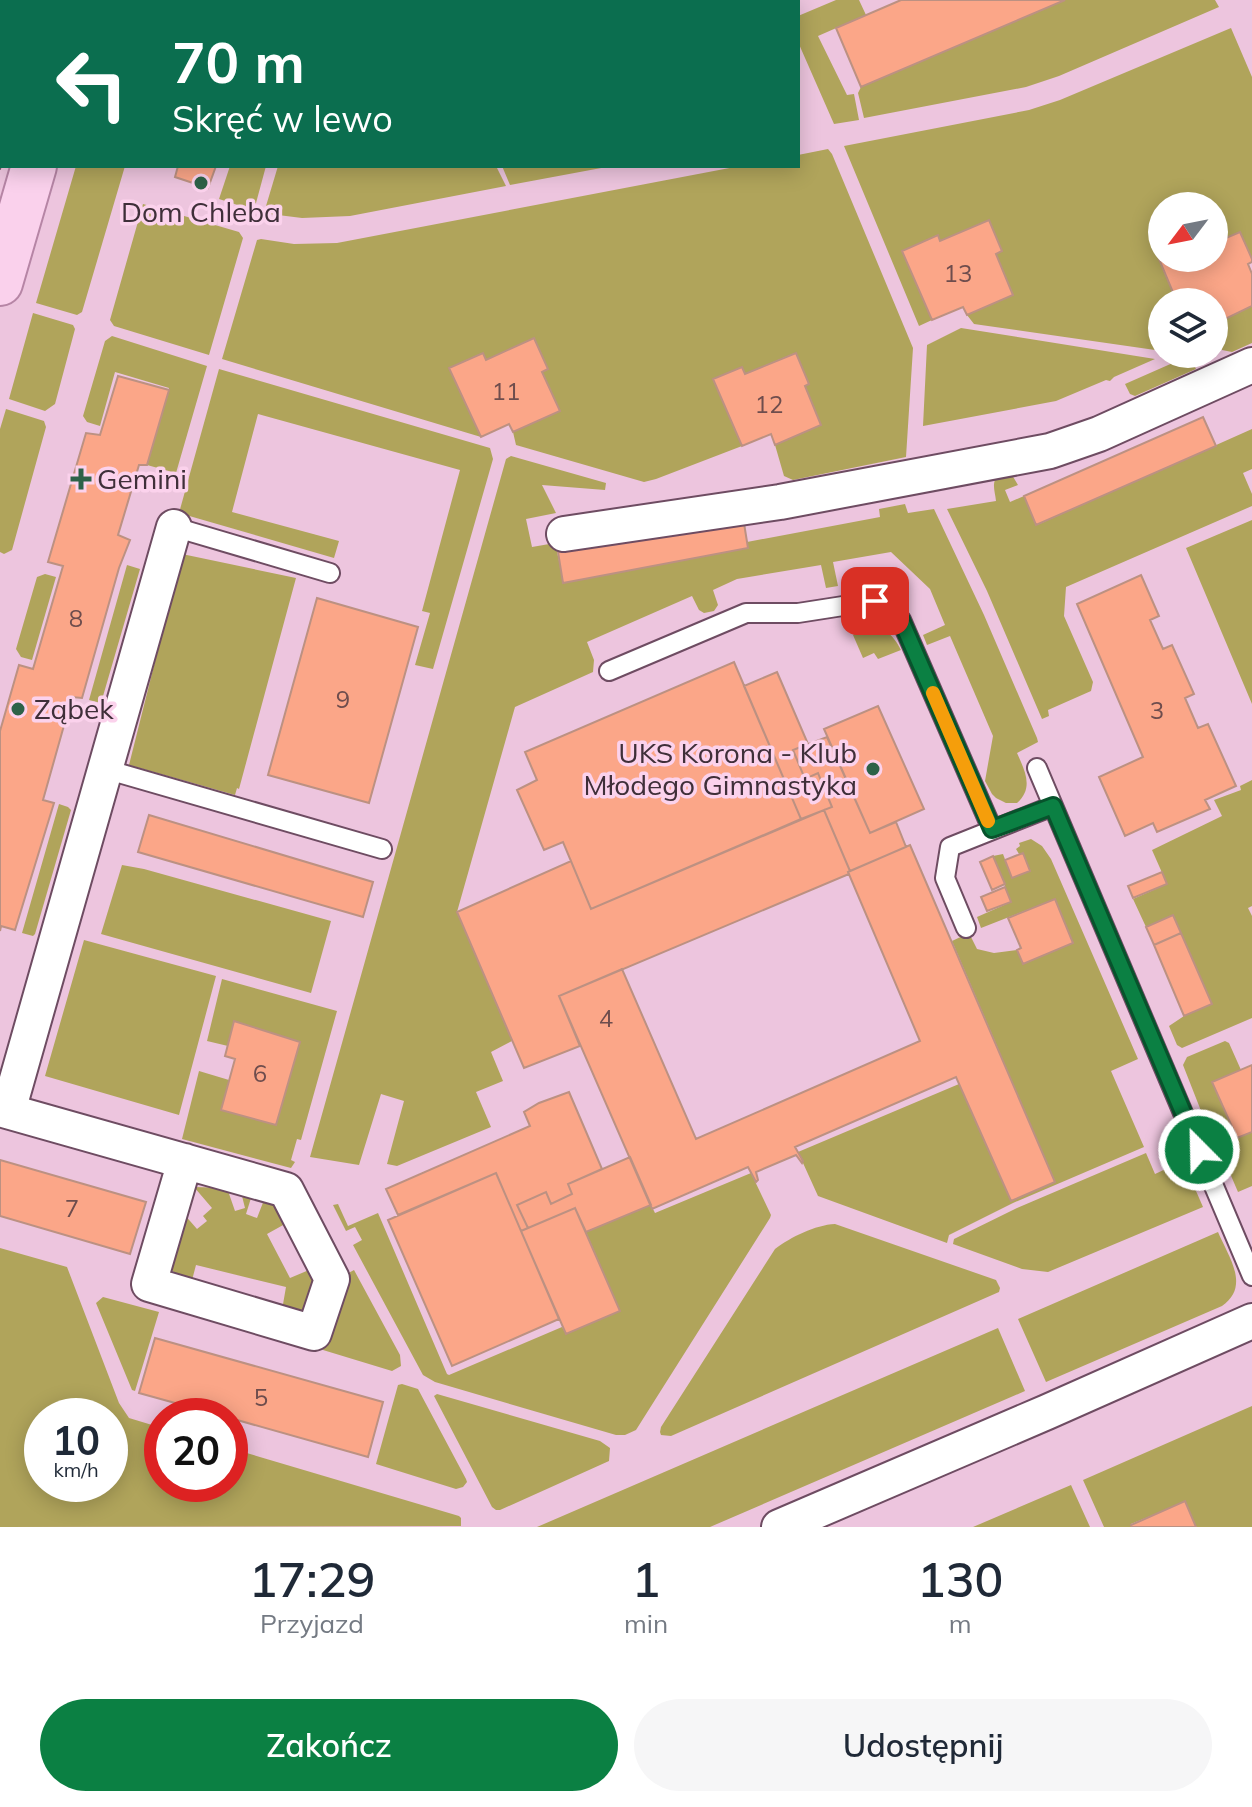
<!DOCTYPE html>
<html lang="pl">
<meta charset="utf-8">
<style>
body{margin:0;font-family:Mulish,sans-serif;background:#f6f6f7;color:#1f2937;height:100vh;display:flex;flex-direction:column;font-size:30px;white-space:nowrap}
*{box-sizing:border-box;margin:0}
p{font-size:26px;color:#747a83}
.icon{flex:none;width:44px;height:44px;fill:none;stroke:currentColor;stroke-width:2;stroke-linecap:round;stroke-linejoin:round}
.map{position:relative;height:1527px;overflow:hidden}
.drawer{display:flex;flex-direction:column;background:#fff;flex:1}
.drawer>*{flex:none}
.banner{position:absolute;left:0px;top:0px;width:800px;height:168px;box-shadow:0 4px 20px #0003;background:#0b6e4f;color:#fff;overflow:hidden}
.needle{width:52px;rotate:238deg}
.tools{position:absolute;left:1148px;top:192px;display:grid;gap:16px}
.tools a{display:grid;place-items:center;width:80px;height:80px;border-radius:50%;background:#fff;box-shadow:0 4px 20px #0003;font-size:40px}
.speed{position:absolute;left:24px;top:1398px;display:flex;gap:16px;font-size:40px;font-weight:700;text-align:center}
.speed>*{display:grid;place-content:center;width:104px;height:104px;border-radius:50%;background:#fff;box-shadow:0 4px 20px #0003;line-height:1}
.speed small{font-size:20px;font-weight:400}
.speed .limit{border:12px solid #d22;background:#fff;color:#111}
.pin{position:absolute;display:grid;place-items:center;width:68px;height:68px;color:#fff;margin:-34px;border-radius:16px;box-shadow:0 4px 12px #0006}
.me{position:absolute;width:88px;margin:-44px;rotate:337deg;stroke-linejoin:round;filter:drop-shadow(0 0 6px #0008)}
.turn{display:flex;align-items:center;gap:28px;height:168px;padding:0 40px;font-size:36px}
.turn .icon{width:104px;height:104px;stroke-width:2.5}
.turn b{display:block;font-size:56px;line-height:68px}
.eta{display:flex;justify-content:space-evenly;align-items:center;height:136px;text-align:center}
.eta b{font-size:48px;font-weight:600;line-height:56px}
.action{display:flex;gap:16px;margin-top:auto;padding:16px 40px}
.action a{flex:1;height:92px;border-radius:48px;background:#0b8043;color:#fff;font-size:32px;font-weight:600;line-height:92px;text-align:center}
.action a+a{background:#f6f6f7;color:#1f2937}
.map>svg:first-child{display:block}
.green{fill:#b0a45b;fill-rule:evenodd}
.building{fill:#fba688;stroke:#bc9182;stroke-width:2}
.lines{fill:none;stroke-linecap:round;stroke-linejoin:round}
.service-casing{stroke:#6e4c62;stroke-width:22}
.minor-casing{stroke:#6e4c62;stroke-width:38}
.primary-casing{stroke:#b685a5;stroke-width:48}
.service{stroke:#fff;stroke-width:18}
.minor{stroke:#fff;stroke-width:34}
.primary{stroke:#fad1ec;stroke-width:44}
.tram{stroke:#715a68;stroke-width:2}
.route-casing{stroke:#07532c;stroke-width:20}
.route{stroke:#0b8043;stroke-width:14}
.slow{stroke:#f59e0b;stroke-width:14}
.poi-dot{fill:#2d6248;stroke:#fbd2ec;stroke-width:3}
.labels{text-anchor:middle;stroke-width:7;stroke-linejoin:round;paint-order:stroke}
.number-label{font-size:24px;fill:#6e4d4d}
.poi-label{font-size:28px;fill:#3f2f39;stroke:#fbd2ec;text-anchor:start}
</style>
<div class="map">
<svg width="1252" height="1527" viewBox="0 0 1252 1527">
<rect width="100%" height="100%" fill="#edc5de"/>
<path class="green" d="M 836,0 L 859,0 L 866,15 L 818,36 L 847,95 L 854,94 L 859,120 L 834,124 L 798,42 L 798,16 Z
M 1065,0 L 1215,0 L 1219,7 L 1059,76 L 1026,87 L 864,118 L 858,93 L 861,87 Z
M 1231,28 L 1252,77 L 1252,259 L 1240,232 L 1214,243 L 1214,206 L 1162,206 L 1162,258 L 1159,260 L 1177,302 L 1162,302 L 1162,351 L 974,324 L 967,315 L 1013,294 L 996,254 L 940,241 L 937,235 L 903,251 L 932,320 L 919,326 L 844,146 L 1029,110 L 1060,100 Z
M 828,149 L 832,154 L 913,348 L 906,457 L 793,480 L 784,476 L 775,445 L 821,425 L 805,386 L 809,384 L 795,353 L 745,374 L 742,367 L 714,379 L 742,446 L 656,479 L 644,482 L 516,445 L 513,432 L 560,411 L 542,372 L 548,369 L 534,338 L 486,360 L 482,353 L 449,368 L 481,437 L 222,359 L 257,240 L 261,239 L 294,244 L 337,243 L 740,166 L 798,166 L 798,155 Z
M 76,166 L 125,166 L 82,312 L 77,315 L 36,303 Z
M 230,166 L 266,166 L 256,203 L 247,208 L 219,199 Z
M 278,166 L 496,166 L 506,186 L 350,216 L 302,218 L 270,214 L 266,206 Z
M 502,166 L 612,166 L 510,185 Z
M 143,204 L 239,232 L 243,238 L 209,355 L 114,326 L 110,320 Z
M 1252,306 L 1252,343 L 1232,352 L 1222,350 L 1214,335 L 1219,322 Z
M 33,313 L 73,325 L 75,329 L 55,404 L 45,411 L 9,399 Z
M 961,328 L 1155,359 L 1114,377 L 1110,381 L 1106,380 L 1056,401 L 923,426 L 927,345 Z
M 112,336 L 207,366 L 176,473 L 147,465 L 169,388 L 115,372 L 100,426 L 87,422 L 83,416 L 105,341 Z
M 1175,362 L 1194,365 L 1196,369 L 1135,396 L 1130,394 L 1125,384 Z
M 219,369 L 490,448 L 493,459 L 433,669 L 415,665 L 430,613 L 422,611 L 460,470 L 258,414 L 232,512 L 339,541 L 334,558 L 179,513 Z
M 6,409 L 44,421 L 46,427 L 12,550 L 4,554 L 0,552 L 0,429 Z
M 1252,429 L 1252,469 L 1243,473 L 1252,494 L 1252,506 L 1066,587 L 1064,616 L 1093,682 L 1091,691 L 1048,710 L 1049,716 L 1042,719 L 987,591 L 947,509 L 996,501 C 995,491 991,483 998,475 L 1012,475 L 1018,485 L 1005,490 L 1010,502 L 1024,496 L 1037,525 Z
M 511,456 L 606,483 L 605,490 L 542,485 L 556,513 L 526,519 L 532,547 L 555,543 L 564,583 L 748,548 L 747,542 L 880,517 L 879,509 L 905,504 L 908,513 L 934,509 L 984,615 L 1037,738 L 1038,742 L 1017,753 C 1025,771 1034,788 1017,803 L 1006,803 L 996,798 L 992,794 L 985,781 L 993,736 L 950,636 L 927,645 L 923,635 L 945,625 L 930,589 L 891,552 L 833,562 L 838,586 L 826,588 L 821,565 L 737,579 L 713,590 L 718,605 L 714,611 L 704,613 L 699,610 L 692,596 L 587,642 L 594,660 L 593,672 L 515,707 L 457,912 L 512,1041 L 491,1052 L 503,1081 L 476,1092 L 491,1127 L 397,1166 L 387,1164 L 404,1101 L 381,1094 L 359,1165 L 310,1157 L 506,459 Z
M 1252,520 L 1252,704 L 1186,548 Z
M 182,554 L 296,578 L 239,789 L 237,788 L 235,795 L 129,765 Z
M 127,565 L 140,569 L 101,703 L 89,700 Z
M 45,574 L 56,577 L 32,660 L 21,657 L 16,649 L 37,577 Z
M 867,627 C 884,625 894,636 901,650 L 878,659 L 874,653 L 863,658 L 853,635 Z
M 1252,780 L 1252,906 L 1248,908 L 1252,916 L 1252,1018 L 1182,1048 L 1177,1045 L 1169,1026 L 1184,1016 L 1211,1003 L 1173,915 L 1146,927 L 1133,899 L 1167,884 L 1152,850 L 1222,816 L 1214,800 L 1241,790 L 1240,786 Z
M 59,804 L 68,807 L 71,810 L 35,934 L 33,936 L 22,933 Z
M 1031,839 L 1042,846 L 1051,859 L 1138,1059 L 1111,1071 L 1144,1147 L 1013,1203 L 949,1235 L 947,1243 L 818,1196 L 798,1152 L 959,1084 L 1011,1201 L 1055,1182 L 952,941 L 969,933 L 977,949 L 994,953 L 1017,950 L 1023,964 L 1073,943 L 1055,899 L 981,928 L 977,917 L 1011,902 L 993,856 L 1003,854 L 1012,878 L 1030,871 L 1023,853 L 1019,854 L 1016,849 L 1020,846 L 1019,843 Z
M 122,865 L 144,869 L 331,921 L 311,993 L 101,934 Z
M 84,940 L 216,976 L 179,1115 L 45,1076 Z
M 222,979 L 337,1011 L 301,1140 L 297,1139 L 291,1160 L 295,1162 L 291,1168 L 182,1139 L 199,1071 L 229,1080 L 221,1110 L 276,1125 L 300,1042 L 235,1022 L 228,1046 L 207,1041 Z
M 1225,1041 L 1229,1043 L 1241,1070 L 1212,1082 L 1237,1138 L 1252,1132 L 1252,1186 L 1238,1192 L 1208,1122 L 1205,1121 L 1183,1065 L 1187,1057 Z
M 1146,1153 L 1155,1174 L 1183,1161 L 1203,1207 L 1048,1272 L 1022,1269 L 953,1244 L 954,1239 L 1017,1208 Z
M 751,1173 L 771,1215 L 770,1218 L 636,1430 L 625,1435 L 616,1435 L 435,1382 L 423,1375 L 353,1245 L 362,1240 L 355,1227 L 346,1231 L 333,1205 L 338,1204 L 348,1226 L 378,1213 L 447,1374 L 449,1375 L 562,1327 L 566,1334 L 620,1311 L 586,1232 L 651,1205 L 655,1213 Z
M 194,1187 L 227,1188 L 235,1211 L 245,1208 L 240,1188 L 251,1198 L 246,1214 L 257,1218 L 264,1200 L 273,1198 L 285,1224 L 267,1234 L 290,1278 L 309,1270 L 317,1273 L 305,1309 L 299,1311 L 282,1310 L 286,1287 L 196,1265 L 191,1284 C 178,1277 172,1273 166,1260 L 183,1213 L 197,1229 L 207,1221 L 203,1216 L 212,1208 Z
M 835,1224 L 996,1280 L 1000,1288 L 999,1292 L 671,1436 L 661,1435 L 660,1432 L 661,1427 L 775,1249 C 791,1237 815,1225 835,1224 Z
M 1218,1232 C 1228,1256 1251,1286 1222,1306 L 1046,1382 L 1018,1319 Z
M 0,1248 L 67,1267 L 119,1403 L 129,1418 L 162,1428 L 162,1484 L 230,1484 L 230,1448 L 459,1516 L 461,1518 L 461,1526 L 0,1527 ZM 42,1416 L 110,1416 L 110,1484 L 42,1484 Z
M 354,1270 L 400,1355 L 401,1366 L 392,1371 L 323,1350 L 343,1276 Z
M 103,1297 L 159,1312 L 135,1391 L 132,1390 L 96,1303 Z
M 998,1328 L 1025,1391 L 710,1527 L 537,1527 Z
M 402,1384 L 418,1389 L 466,1479 L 467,1482 L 463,1487 L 456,1489 L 376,1464 L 398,1385 Z
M 437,1394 L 600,1441 L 610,1448 L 609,1461 L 500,1510 L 496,1510 L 492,1507 L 434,1396 Z
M 1252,1406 L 1252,1527 L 1196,1527 L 1185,1502 L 1131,1524 L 1132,1527 L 1104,1527 L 1083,1480 Z
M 1071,1485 L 1090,1527 L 973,1527 Z"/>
<path class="building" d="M 610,0 L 735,0 L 736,2 L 605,2 Z
M 901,0 L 1065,0 L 861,87 L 836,28 Z
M 178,166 L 216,166 L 208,188 L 175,177 Z
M 989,220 L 1002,251 L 996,254 L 1013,295 L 967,315 L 963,307 L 932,320 L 902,251 L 938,235 L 940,241 Z
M 1240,232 L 1252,259 L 1252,262 L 1248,264 L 1252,274 L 1252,306 L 1219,322 L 1214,314 L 1214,302 L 1177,302 L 1159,259 L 1214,258 L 1214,243 Z
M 534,338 L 548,369 L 542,372 L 560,411 L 513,432 L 509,424 L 481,437 L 449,368 L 483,353 L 486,360 Z
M 796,353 L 809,384 L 805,386 L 821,425 L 775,445 L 771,434 L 742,446 L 713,379 L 742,367 L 745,374 Z
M 118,376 L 169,390 L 147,465 L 139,465 L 118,535 L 130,540 L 119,568 L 82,698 L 72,697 L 43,800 L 54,803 L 15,930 L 1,926 L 0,931 L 0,731 L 19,665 L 33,669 L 63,566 L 48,562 L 86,433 L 100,435 Z
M 1203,417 L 1216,446 L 1036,525 L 1024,496 Z
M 743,517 L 748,548 L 563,583 L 558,552 Z
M 1141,575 L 1159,616 L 1150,620 L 1163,649 L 1172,645 L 1194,694 L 1185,698 L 1198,728 L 1208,724 L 1236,786 L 1205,800 L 1210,809 L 1157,832 L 1153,823 L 1125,836 L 1099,777 L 1143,757 L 1077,604 Z
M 317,598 L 418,627 L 369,803 L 268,775 Z
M 734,662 L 801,819 L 591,909 L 563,842 L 544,850 L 517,790 L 537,780 L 525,752 Z
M 777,672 L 808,744 L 793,750 L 805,779 L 818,773 L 832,807 L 801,819 L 744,686 Z
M 878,706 L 924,809 L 870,833 L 824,729 Z
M 827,737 L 870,833 L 896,822 L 906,847 L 850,871 L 824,810 L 832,807 L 818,773 L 805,779 L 793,750 Z
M 824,810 L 850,871 L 848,872 L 849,874 L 559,996 L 580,1046 L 524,1068 L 457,912 L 571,861 L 591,909 Z
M 149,815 L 373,882 L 363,917 L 138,852 Z
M 910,845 L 1055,1182 L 1011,1201 L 956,1077 L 795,1147 L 803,1161 L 802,1163 L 796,1155 L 756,1172 L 758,1180 L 756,1182 L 748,1167 L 652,1209 L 559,996 L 622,969 L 696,1139 L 920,1041 L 848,872 Z
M 1023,853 L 1030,871 L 1012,878 L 1005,860 Z
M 993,856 L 1005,884 L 992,890 L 980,862 Z
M 1162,872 L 1167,884 L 1133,898 L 1128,886 Z
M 1005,887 L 1011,902 L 987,911 L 981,897 Z
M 1055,899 L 1073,943 L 1023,964 L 1017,950 L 1021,948 L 1008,918 Z
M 1173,915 L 1181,933 L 1154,945 L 1146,927 Z
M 1181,933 L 1212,1004 L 1184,1016 L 1154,945 Z
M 234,1021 L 300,1042 L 276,1125 L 221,1110 L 235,1059 L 225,1056 Z
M 1252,1065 L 1252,1132 L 1237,1138 L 1212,1082 Z
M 569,1092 L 602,1169 L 568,1184 L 572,1194 L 551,1204 L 546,1192 L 517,1205 L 528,1228 L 521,1231 L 496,1173 L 398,1215 L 386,1189 L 530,1126 L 524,1112 L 539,1103 Z
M 630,1157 L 651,1205 L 586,1232 L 575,1208 L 528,1228 L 517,1205 L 546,1192 L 551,1204 L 572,1194 L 568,1184 Z
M 0,1160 L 146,1202 L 130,1254 L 0,1216 Z
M 496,1173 L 559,1319 L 452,1366 L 388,1220 Z
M 575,1208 L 620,1311 L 566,1334 L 521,1231 Z
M 155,1338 L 383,1402 L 368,1457 L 230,1418 L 230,1416 L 222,1416 L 139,1393 Z
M 1185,1501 L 1196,1527 L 1132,1527 L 1131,1525 Z"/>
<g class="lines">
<defs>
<path id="service" d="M 174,527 L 330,573
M 609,671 L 746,613 L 798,613 L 875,601 L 901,620 L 992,829
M 1037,768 L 1252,1276
M 105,769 L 382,849
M 966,928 L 945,878 L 950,847 L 1053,806"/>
<path id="minor" d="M 325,2 L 325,0
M 443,2 L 443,0
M 564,534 L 780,502 L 1050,451 L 1099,434 L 1252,365
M 0,1109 L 286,1190 L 332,1279 L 314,1333 L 149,1284 L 185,1161
M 8,1111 L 174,527
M 779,1527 L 1047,1412 L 1252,1321"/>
<path id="primary" d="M 81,2 L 81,0
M 0,283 L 34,166"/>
</defs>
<use href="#service" class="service-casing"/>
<use href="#minor" class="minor-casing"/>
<use href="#primary" class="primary-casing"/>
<use href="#service" class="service"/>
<use href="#minor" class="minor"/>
<use href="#primary" class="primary"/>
<path class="tram" d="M 29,2 L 29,0
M 48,2 L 49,0
M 0,102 L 2,95
M 0,169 L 2,162"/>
</g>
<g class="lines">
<defs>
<path id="route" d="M 875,601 L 901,620 L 992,829 L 1053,806 L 1199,1150"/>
</defs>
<use href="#route" class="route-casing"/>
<use href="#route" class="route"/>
<path class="slow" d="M 933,693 L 988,821"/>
</g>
<g class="poi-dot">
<circle cx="201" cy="183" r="8"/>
<path d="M77 467h8v8h8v8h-8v8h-8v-8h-8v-8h8z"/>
<circle cx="18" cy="709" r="8"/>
<circle cx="873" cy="769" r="8"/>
</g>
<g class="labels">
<g class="number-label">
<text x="958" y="282">13</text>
<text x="506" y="400">11</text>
<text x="769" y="413">12</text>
<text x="76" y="627">8</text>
<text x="343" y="708">9</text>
<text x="1157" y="719">3</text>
<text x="606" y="1027">4</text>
<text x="260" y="1082">6</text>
<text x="72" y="1217">7</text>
<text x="261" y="1406">5</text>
</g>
<g class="poi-label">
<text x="201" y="222" text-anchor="middle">Dom Chleba</text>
<text x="97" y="489">Gemini</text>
<text x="34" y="719">Ząbek</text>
<text x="857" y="763" text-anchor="end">UKS Korona - Klub<tspan x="857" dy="32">Młodego Gimnastyka</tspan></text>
</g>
</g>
</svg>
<div class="tools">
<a><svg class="needle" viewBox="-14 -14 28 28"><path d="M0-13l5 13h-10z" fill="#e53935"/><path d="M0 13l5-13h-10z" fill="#747a83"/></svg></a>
<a><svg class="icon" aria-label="layers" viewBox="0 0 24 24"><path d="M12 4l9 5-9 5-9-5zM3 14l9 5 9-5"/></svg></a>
</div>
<div class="speed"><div>10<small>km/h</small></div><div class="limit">20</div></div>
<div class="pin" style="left:875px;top:601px;background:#d93025"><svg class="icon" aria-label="arrive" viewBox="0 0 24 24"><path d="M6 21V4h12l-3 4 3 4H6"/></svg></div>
<svg class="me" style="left:1199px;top:1150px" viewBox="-20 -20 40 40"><circle r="17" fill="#0b8043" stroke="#fff" stroke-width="3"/><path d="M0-11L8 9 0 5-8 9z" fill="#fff"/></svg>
<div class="banner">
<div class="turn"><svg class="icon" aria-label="left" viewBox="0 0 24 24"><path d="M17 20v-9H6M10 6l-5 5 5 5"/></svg><div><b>70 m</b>Skręć w lewo</div></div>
</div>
</div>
<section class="drawer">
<div class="eta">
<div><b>17:29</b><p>Przyjazd</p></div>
<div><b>1</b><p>min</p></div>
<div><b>130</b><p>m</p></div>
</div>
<div class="action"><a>Zakończ</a><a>Udostępnij</a></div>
</section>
